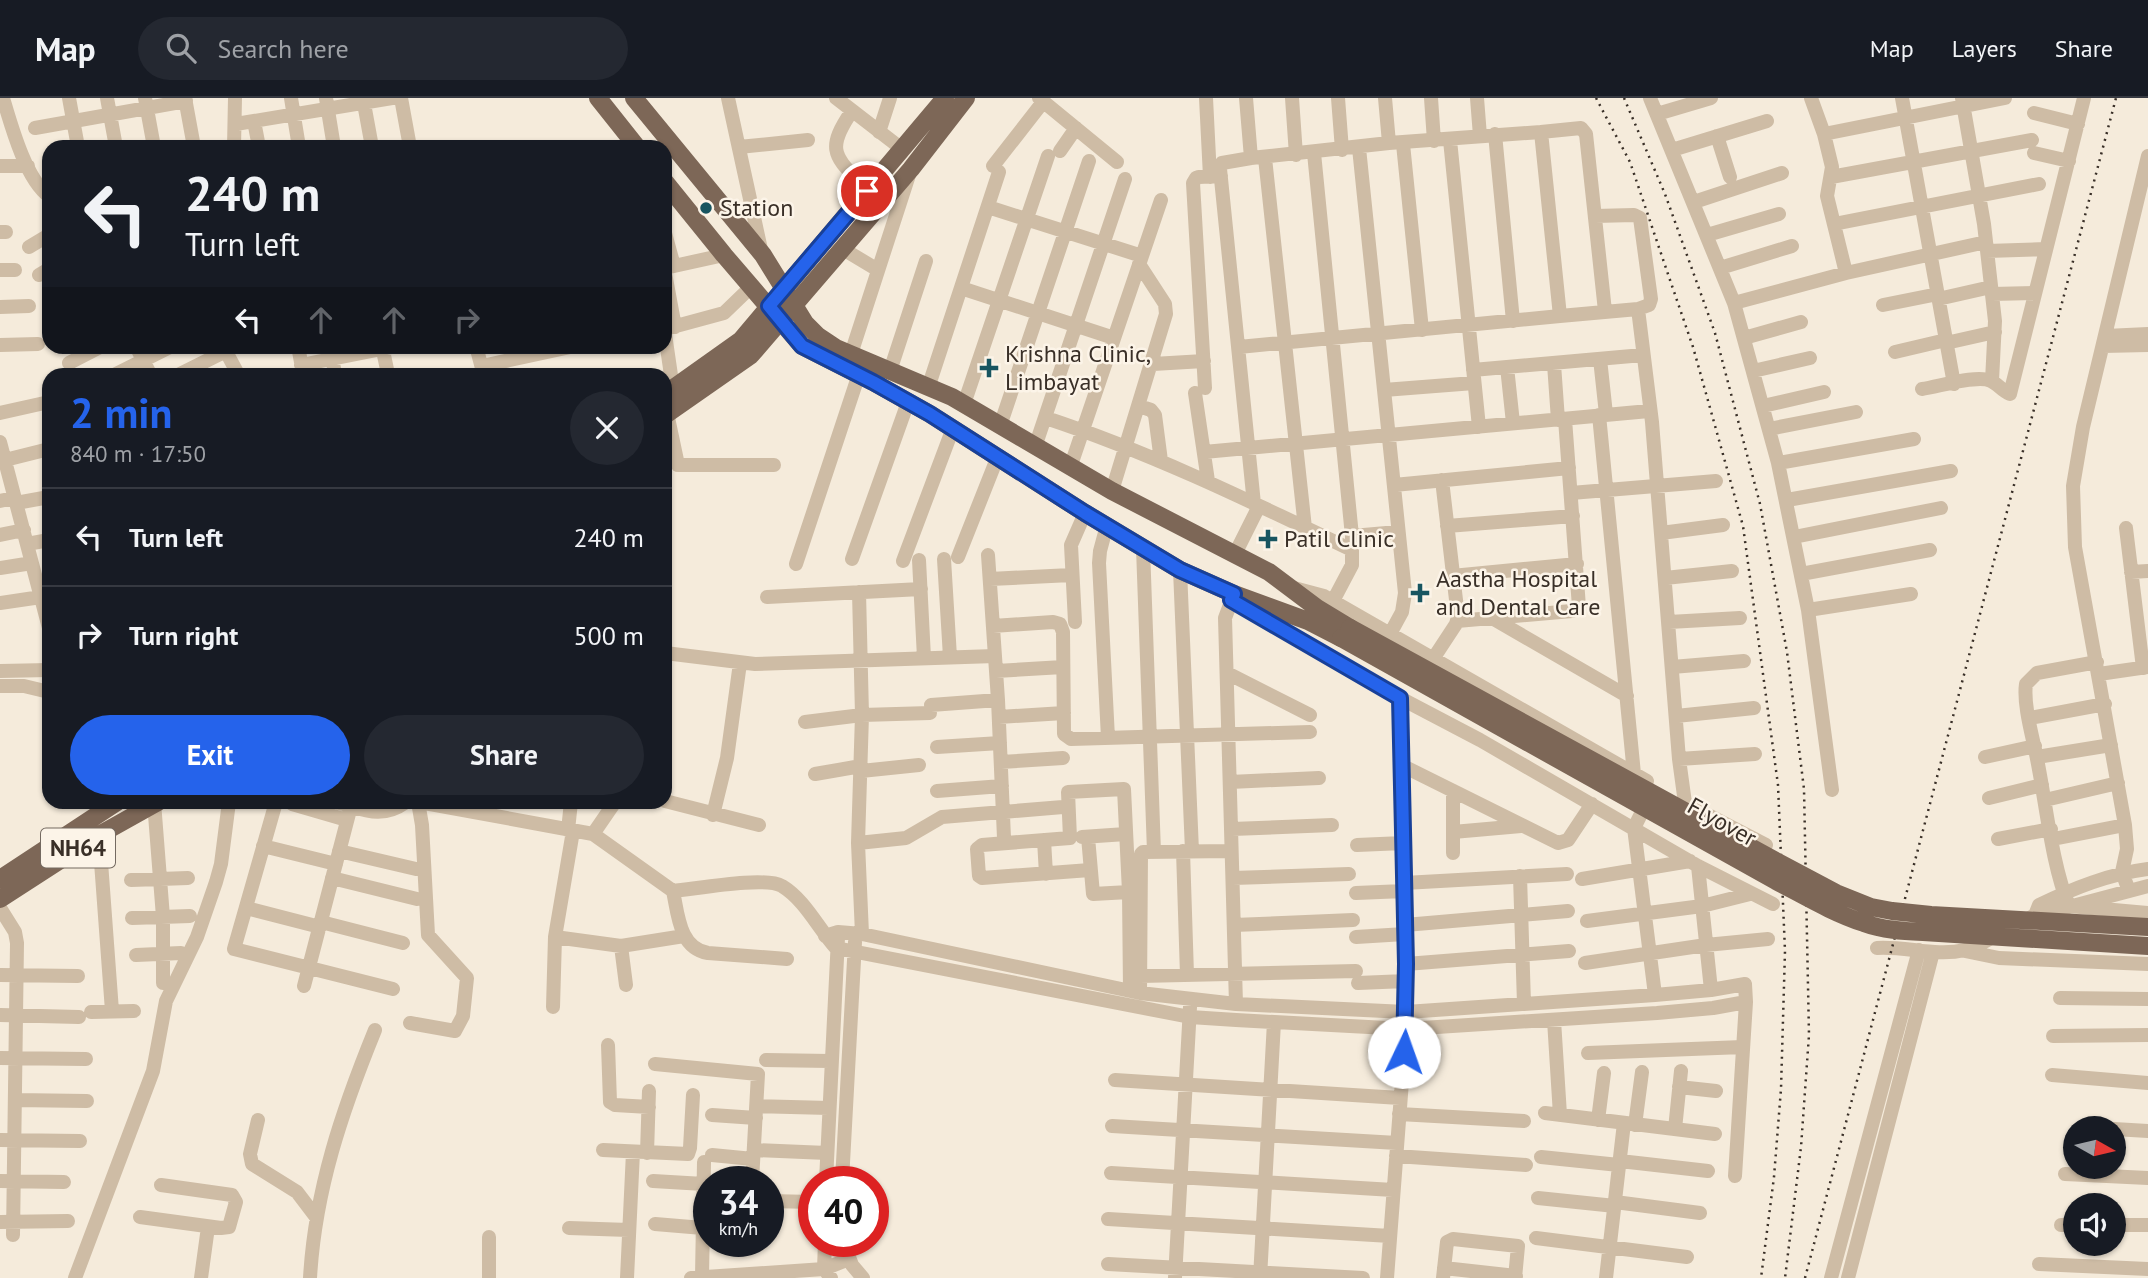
<!DOCTYPE html>
<meta charset="utf-8">
<style>
body{margin:0;font-family:"PT Sans",sans-serif;background:#242831;color:#f1f3f6;height:100vh;display:flex;flex-direction:column;font-size:26px;white-space:nowrap}
*{box-sizing:border-box;margin:0}
p{font-size:23px;color:#9ea1a6}
.icon{flex:none;width:38px;height:38px;fill:none;stroke:currentColor;stroke-width:2;stroke-linecap:round;stroke-linejoin:round}
.map{position:relative;flex:1;overflow:hidden}
.sheet{position:absolute;left:42px;top:270px;width:630px;height:441px;display:flex;flex-direction:column;background:#171b24;border-radius:21px;box-shadow:0 2px 5px #0004}
.sheet>*{flex:none}
.guide{position:absolute;left:42px;top:42px;width:630px;height:214px;border-radius:21px;box-shadow:0 2px 5px #0004;background:#171b24;color:#f1f3f6;overflow:hidden}
.needle{width:46px;rotate:98deg}
.controls{position:absolute;left:2063px;top:1018px;display:grid;gap:14px}
.controls a{display:grid;place-items:center;width:63px;height:63px;border-radius:50%;background:#171b24;box-shadow:0 2px 5px #0004;font-size:35px}
.speed{position:absolute;left:693px;top:1068px;display:flex;gap:14px;font-size:35px;font-weight:700;text-align:center}
.speed>*{display:grid;place-content:center;width:91px;height:91px;border-radius:50%;background:#171b24;box-shadow:0 2px 5px #0004;line-height:1}
.speed small{font-size:18px;font-weight:400}
.speed .limit{border:10px solid #d22;background:#fff;color:#111}
.pin{position:absolute;display:grid;place-items:center;width:60px;height:60px;color:#fff;margin:-30px;border:4px solid #fff;border-radius:50%;box-shadow:0 2px 7px #0007}
.me{position:absolute;width:77px;margin:-38px;rotate:3deg;stroke-linejoin:round;filter:drop-shadow(0 0 5px #0008)}
.turn{display:flex;align-items:center;gap:24px;height:147px;padding:0 28px;font-size:32px}
.turn .icon{width:91px;height:91px;stroke-width:2.5}
.turn b{display:block;font-size:49px;line-height:60px}
.lanes{display:flex;align-items:center;height:66px;padding:0 28px;background:#0003;justify-content:center;gap:35px;direction:ltr}
.lanes .off{opacity:.35}
.round{display:grid;place-items:center;flex:none;width:74px;height:74px;border-radius:37px;background:#242831}
.headline{display:flex;align-items:center;justify-content:space-between;height:119px;padding:0 28px}
h1{font-size:42px;font-weight:600;line-height:52px;color:#2563eb}
.primary-button{display:flex;gap:14px;margin-top:auto;padding:14px 28px}
.primary-button a{flex:1;height:80px;border-radius:42px;background:#2563eb;color:#fff;font-size:28px;font-weight:600;line-height:80px;text-align:center}
.primary-button a+a{background:#242831;color:#f1f3f6}
ul{padding:0;list-style:none}
li{display:flex;align-items:center;gap:21px;height:98px;padding:0 28px;border-top:2px solid #363941}
li div{flex:1}
li b{display:block;font-size:26px}
li em{font-style:normal}
header{display:flex;align-items:center;gap:42px;box-sizing:border-box;height:98px;padding:0 35px;background:#171b24;border-bottom:2px solid #363941}
header strong{font-size:33px}
nav{display:flex;gap:38px;margin-inline-start:auto;font-size:24px}
.search{width:490px;height:63px;background:#242831;display:flex;align-items:center;gap:18px;box-sizing:border-box;padding:0 24px;border-radius:38px;color:#9ea1a6;font-size:26px}
.map>svg:first-child{display:block}
.lines{fill:none;stroke-linecap:round;stroke-linejoin:round}
.minor{stroke:#cebca5;stroke-width:14}
.major{stroke:#7d6757;stroke-width:18}
.rail{stroke:#392f27;stroke-width:2.5;stroke-dasharray:2 5;stroke-linecap:butt}
.major-bridge{stroke:#7d6757;stroke-width:18}
.route-casing{stroke:#184099;stroke-width:18}
.route{stroke:#2563eb;stroke-width:12}
.poi-dot{fill:#185560;stroke:#fcf4e8;stroke-width:2.5}
.labels{text-anchor:middle;stroke-width:5;stroke-linejoin:round;paint-order:stroke}
.shield{fill:#fcf4e8;stroke:#746a61;stroke-width:2}
.shield-label{font-size:23px;font-weight:bold;fill:#392f27}
.poi-label{font-size:24px;fill:#392f27;stroke:#fcf4e8;text-anchor:start}
.street-label{font-size:24px;fill:#392f27;stroke:#fcf4e8}
</style>
<header>
<strong>Map</strong>
<div class="search"><svg class="icon" aria-label="search" viewBox="0 0 24 24"><circle cx="10" cy="10" r="6"/><path d="M15 15l6 6"/></svg>Search here</div>
<nav><a>Map</a><a>Layers</a><a>Share</a></nav>
</header>
<div class="map">
<svg width="2148" height="1180" viewBox="0 0 2148 1180">
<rect width="100%" height="100%" fill="#f5ebdb"/>
<g class="lines">
<path class="minor" d="M 3,0 C 11,27 26,82 49,98
M 69,0 L 78,49
M 107,0 L 116,49
M 145,0 L 154,49
M 185,0 L 194,49
M 291,0 L 299,49
M 326,0 L 334,49
M 363,0 L 372,49
M 401,0 L 410,49
M 728,0 L 762,156
M 836,0 L 902,51
M 1039,0 L 1117,64
M 1206,0 L 1210,79
M 1246,0 L 1251,60 L 1389,45 L 1541,34 L 1560,218 L 1638,211 L 1652,324 L 1679,661 L 1685,705 L 1766,747
M 1292,0 L 1296,57
M 1338,0 L 1342,52
M 1385,0 L 1389,45
M 1431,0 L 1434,43
M 1477,0 L 1480,38
M 1650,0 L 1734,205 L 1778,365 L 1808,512 L 1832,692
M 1811,0 L 1824,36 L 1832,69 L 1827,98 L 1846,175
M 1902,0 L 1954,286
M 1962,0 L 1984,126 L 1995,223 L 1992,283
M 852,13 C 823,55 837,59 867,93
M 2034,15 L 2078,26
M 1657,16 L 1711,0
M 254,23 L 259,49
M 236,26 L 392,0
M 35,30 L 186,3
M 879,34 L 890,0
M 1541,34 L 1581,30 L 1586,36 L 1605,213
M 1495,36 L 1513,223
M 1824,36 L 2005,0
M 1717,38 L 1730,79
M 1450,42 L 1479,329
M 1403,46 L 1422,232
M 234,49 L 235,0
M 739,49 L 808,42
M 1359,50 L 1405,495 L 1402,514 L 1390,536
M 1672,52 L 1767,23
M 1060,53 L 1076,30
M 1314,55 L 1352,438 L 1352,467 L 1333,503
M 2034,55 L 2069,63
M 1251,60 L 1222,65 L 1220,71 L 1254,406
M 1265,60 L 1305,430
M 0,68 L 28,68
M 993,68 L 1043,4
M 1831,79 L 2032,42
M 1694,104 L 1782,75
M 988,109 L 1142,158
M 1595,118 L 1634,117 L 1640,120 L 1651,201 L 1649,207 L 1638,211
M 1834,126 L 2039,86
M 0,134 L 6,134
M 665,135 L 674,168
M 1707,137 L 1779,116
M 29,149 L 49,137
M 843,151 L 878,172
M 1987,153 L 2046,151
M 665,170 L 724,157
M 1720,170 L 1792,148
M 0,172 L 15,172
M 665,175 L 675,229
M 39,177 L 49,171
M 961,190 L 1114,240
M 1992,196 L 2035,195
M 1938,201 L 1991,189
M 1734,205 L 1846,175 L 1986,144
M 1883,207 L 1938,196
M 0,209 L 29,208
M 665,231 L 724,215 L 752,188
M 665,236 L 673,291
M 2106,238 L 2148,236
M 1744,240 L 1801,224
M 1946,245 L 1995,234
M 0,247 L 38,246
M 136,248 L 150,276
M 223,248 L 238,276
M 298,248 L 303,275
M 330,248 L 335,276
M 382,248 L 388,276
M 476,248 L 483,274
M 2103,248 L 2148,247
M 1239,249 L 1560,218
M 1895,254 L 1946,242
M 851,256 L 909,77
M 1600,261 L 1606,316
M 69,265 L 102,248
M 1153,266 L 1204,263
M 1554,266 L 1558,322
M 301,267 L 397,248
M 482,268 L 575,248
M 1507,269 L 1513,325
M 1473,272 L 1643,257
M 890,273 L 926,163
M 1753,273 L 1810,260
M 116,276 L 172,248
M 180,276 L 226,253
M 929,287 L 999,74
M 1205,290 L 1193,85 L 1196,80 L 1199,79 L 1221,78
M 1922,291 C 1938,289 1977,276 1991,283 C 1998,286 2002,293 2010,296 L 2084,0
M 1384,292 L 1474,285
M 1195,295 L 1208,383
M 964,306 L 1048,58
M 1139,308 L 1151,312 L 1155,317 L 1161,363
M 1763,308 L 1824,294
M 0,315 L 49,304
M 667,315 L 678,367 L 774,367
M 1599,317 L 1634,676
M 1046,320 C 1152,355 1252,404 1352,452
M 1000,328 L 1089,63
M 1769,331 L 1856,314
M 0,344 L 49,530
M 1035,349 L 1125,81
M 1204,354 L 1649,313
M 5,362 L 49,351
M 1778,365 L 1914,341
M 1070,370 L 1161,102
M 1394,387 L 1569,370
M 1112,393 L 1166,216 L 1165,206 L 1139,166
M 1571,395 L 1716,383
M 1787,402 L 1951,373
M 0,403 L 14,400
M 16,405 L 49,399
M 1107,427 L 1100,453 L 1099,465 L 1108,640
M 1447,428 L 1573,418
M 2126,430 L 2143,570
M 1661,435 L 1723,427
M 0,437 L 24,432
M 1352,438 L 1398,434
M 1794,439 L 1941,410
M 27,446 L 49,442
M 1143,450 L 1154,754
M 1235,456 L 1259,408
M 988,457 L 998,602 L 1004,740
M 958,459 L 998,358
M 852,461 L 908,304
M 944,461 L 950,559
M 919,462 L 924,560
M 903,463 L 953,330
M 796,466 L 859,276
M 0,470 L 32,465
M 1180,472 L 1192,753
M 2131,474 L 2148,473
M 1801,476 L 1930,452
M 1452,478 L 1577,466
M 1665,480 L 1732,473
M 990,481 L 1071,477
M 1294,490 L 1324,498 L 1647,683
M 859,494 L 862,617 L 858,745 L 862,836
M 1234,496 L 1225,520 L 1236,906
M 767,499 L 921,491
M 1231,502 L 1400,600 L 1480,642 L 1698,768 L 1773,806
M 0,505 L 41,499
M 1808,512 L 1911,496
M 1492,520 L 1627,598
M 1457,523 L 1572,513 L 1579,509 L 1565,321
M 1075,524 L 1071,447 L 1085,415
M 1669,524 L 1740,520
M 993,528 L 1053,524 L 1060,526 L 1063,534 L 1064,636 L 1071,641 L 1310,634
M 665,555 L 755,566 L 995,558
M 1433,561 L 1456,526 L 1458,519 L 1442,382
M 2097,564 L 2037,575 L 2026,586 C 2023,607 2033,640 2037,661 C 2046,705 2052,768 2069,808 L 2148,815
M 1672,569 L 1744,563
M 0,573 L 49,572
M 996,573 L 1063,569
M 1227,575 L 1310,617
M 2099,576 L 2148,569
M 0,588 L 24,588 L 49,594
M 931,607 L 998,602
M 1676,618 L 1754,610
M 999,619 L 1064,615
M 2030,620 L 2105,606
M 805,624 L 862,617 L 930,615
M 937,649 L 1000,645
M 1985,659 L 2035,648
M 2037,659 L 2111,647
M 1679,661 L 1755,656
M 1001,664 L 1063,660
M 1401,667 L 1558,745 L 1568,742 L 1592,706
M 861,673 L 919,667
M 815,676 L 861,668
M 1230,684 L 1319,680
M 937,693 L 1002,688
M 1453,693 L 1453,755
M 1649,700 L 1634,730 L 1655,897
M 1989,700 L 2042,687
M 2045,702 L 2118,685
M 665,703 L 759,727
M 154,704 L 163,819 L 163,885
M 276,704 L 234,851 L 393,891
M 336,704 C 363,711 381,722 406,704
M 419,704 L 593,736 L 673,793 C 696,791 764,778 782,788 C 805,802 818,830 836,850 L 1190,919 L 1236,922 L 1406,931 L 1657,915 L 1713,910 L 1746,904
M 292,706 L 347,722
M 713,717 L 727,660 L 740,565
M 1232,731 L 1332,727
M 568,732 L 571,704
M 1453,734 L 1521,728
M 593,736 L 615,704
M 99,737 L 112,913
M 1082,739 L 1126,736
M 1088,739 L 1093,796 L 1129,794
M 1998,741 L 2051,731
M 2053,741 L 2125,727
M 1044,742 L 1046,776
M 858,745 L 906,740 L 942,719 L 1063,709
M 1357,747 L 1403,745
M 263,748 L 336,766
M 339,753 L 416,771
M 1183,753 L 1187,877
M 1698,768 L 1711,892
M 1090,772 L 982,780 L 979,778 L 977,751 L 982,747 L 1070,740 L 1068,694 L 1124,691 L 1129,794 L 1130,892
M 1520,778 L 1524,906
M 332,780 L 417,801
M 1233,780 L 1349,776
M 1582,781 L 1690,763
M 131,782 L 188,780
M 1404,785 L 1567,776
M 673,793 C 678,816 679,850 708,855 L 787,861
M 2129,793 L 2122,774 L 2127,751 L 2125,727 L 2075,449 L 2073,388 L 2083,329 L 2148,58
M 1356,795 L 1404,793
M 0,810 L 15,834 L 17,845 L 13,1137
M 246,810 L 320,829
M 2035,817 L 2039,807 C 2074,790 2109,776 2148,771
M 2031,819 L 2148,788
M 132,820 L 190,818
M 1587,823 L 1702,808 L 1750,796
M 321,824 L 403,845
M 1234,827 L 1353,822
M 1405,827 L 1568,813
M 825,838 L 838,834 L 862,836 L 1140,895 L 1236,906 L 1406,914 L 1655,897 L 1711,892 L 1745,886 L 1746,904 L 1735,1078
M 555,839 L 621,848 L 684,838
M 1356,839 L 1405,836
M 621,848 L 626,887
M 1877,850 C 1906,848 1936,859 1965,852 C 1976,850 1985,843 1995,838
M 1965,853 L 1999,860 L 2148,866
M 136,857 L 181,855
M 1585,865 L 1706,847 L 1768,841
M 1406,866 L 1569,853
M 0,877 L 78,878
M 1140,878 L 1356,873
M 1358,885 L 1406,883
M 304,888 L 351,708
M 1140,895 L 1141,756 L 1143,754 L 1231,753
M 2060,900 L 2148,901
M 553,909 L 555,839 L 573,733
M 91,914 L 134,913
M 0,917 L 79,919
M 1554,922 L 1560,1017
M 410,925 L 455,933 L 463,918 L 467,880 L 428,837 L 422,727 L 418,704
M 2053,938 L 2148,937
M 608,947 L 610,1004 L 615,1007 L 649,1009
M 1588,955 L 1743,949
M 0,960 L 86,961
M 766,962 L 830,963
M 655,966 L 758,976 L 752,1083
M 2052,977 L 2148,985
M 1115,982 L 1400,1000
M 1679,989 L 1716,993
M 15,1002 L 87,1003
M 757,1008 L 829,1010
M 1545,1015 L 1715,1036
M 1399,1016 L 1524,1023
M 712,1017 L 756,1020
M 258,1022 L 250,1056 L 252,1066 L 297,1094 L 316,1119
M 1598,1022 L 1604,975
M 1635,1027 L 1642,974
M 1112,1028 L 1397,1045
M 2084,1029 L 2108,1031
M 1675,1031 L 1681,973
M 2114,1031 L 2148,1033
M 0,1042 L 80,1043
M 603,1052 L 688,1056 L 690,1050 L 693,997
M 754,1052 L 827,1055
M 647,1055 L 649,993
M 712,1057 L 753,1061
M 1396,1058 L 1526,1067
M 1541,1059 L 1619,1067
M 1620,1063 L 1708,1073
M 1111,1075 L 1393,1092
M 2065,1076 L 2148,1080
M 0,1083 L 64,1084
M 653,1083 L 704,1086
M 826,1083 L 838,840
M 842,1083 L 855,844
M 1538,1100 L 1615,1108
M 768,1103 L 814,1104
M 1615,1104 L 1700,1115
M 140,1119 L 221,1130 L 229,1129 L 236,1104 L 232,1097 L 161,1087
M 1108,1121 L 1390,1138
M 0,1124 L 68,1123
M 655,1126 L 703,1130
M 2061,1127 L 2076,1127
M 2114,1127 L 2148,1127
M 569,1130 L 629,1132
M 489,1139 L 489,1180
M 1536,1140 L 1687,1159
M 825,1143 L 824,1171 L 831,1180
M 843,1143 L 852,1167 L 863,1180
M 1108,1166 L 1363,1180
M 2039,1166 L 2148,1171
M 1444,1170 L 1516,1178
M 702,1179 L 704,1064
M 75,1180 L 153,973 L 166,903 L 197,839 L 216,784 L 221,766 L 229,704
M 201,1180 L 208,1129
M 310,1180 C 315,1092 342,1013 375,932
M 627,1180 L 633,1054
M 691,1180 L 824,1171 L 849,1161
M 1175,1180 L 1190,909
M 1260,1180 L 1274,924
M 1387,1180 L 1406,931 L 1400,600
M 1443,1180 L 1447,1144 L 1453,1141 L 1518,1148 L 1515,1180
M 1606,1180 L 1624,1025
M 1831,1180 L 1919,852
M 1848,1180 L 1933,854"/>
<path class="major" d="M 598,0 L 637,49
M 634,0 L 763,157 L 805,225 L 818,238 L 836,250 L 952,299 L 1112,393 L 1269,474 L 1317,510 L 1350,530
M 665,84 L 724,157 L 802,248 L 873,284 L 930,316 L 1085,415 L 1180,472 L 1234,496 L 1308,523 L 1341,540
M 665,296 L 741,242 L 945,0
M 665,317 L 751,257 L 911,71 L 966,0
M 0,781 L 117,704
M 0,801 L 99,737 L 158,704"/>
<path class="rail" d="M 1596,0 L 1630,64 L 1670,182 L 1693,249 L 1743,428 L 1778,687 L 1785,853 L 1781,991 L 1774,1079 L 1761,1180
M 1624,0 L 1665,96 L 1715,235 L 1760,406 L 1787,554 L 1804,691 L 1809,937 L 1801,1049 L 1785,1180
M 1805,1180 L 2116,0"/>
<path class="major-bridge" d="M 1350,530 L 1785,768 L 1836,795 L 1871,809 L 1892,813 L 1931,817 L 2148,829
M 1341,540 L 1776,783 C 1805,798 1833,815 1864,825 C 1883,832 1903,833 1923,834 L 2148,848"/>
</g>
<g class="lines">
<defs>
<path id="route" d="M 867,93 L 769,208 L 802,248 L 873,284 L 930,316 L 1085,415 L 1180,472 L 1234,496 L 1231,502 L 1400,600 L 1406,866 L 1404,954"/>
</defs>
<use href="#route" class="route-casing"/>
<use href="#route" class="route"/>
</g>
<g class="poi-dot">
<circle cx="706" cy="110" r="7"/>
<path d="M985.5 259.5h7v7h7v7h-7v7h-7v-7h-7v-7h7z"/>
<path d="M1264.5 430.5h7v7h7v7h-7v7h-7v-7h-7v-7h7z"/>
<path d="M1416.5 484.5h7v7h7v7h-7v7h-7v-7h-7v-7h7z"/>
</g>
<g class="labels">
<rect class="shield" x="41" y="730.5" width="74" height="39" rx="5"/>
<g class="shield-label">
<text x="78" y="758">NH64</text>
</g>
<g class="poi-label">
<text x="720" y="118">Station</text>
<text x="1005" y="264">Krishna Clinic,<tspan x="1005" dy="28">Limbayat</tspan></text>
<text x="1284" y="449">Patil Clinic</text>
<text x="1436" y="489">Aastha Hospital<tspan x="1436" dy="28">and Dental Care</tspan></text>
</g>
<g class="street-label">
<text transform="translate(1722 724) rotate(29)" y="8">Flyover</text>
</g>
</g>
</svg>
<div class="controls">
<a><svg class="needle" viewBox="-14 -14 28 28"><path d="M0-13l5 13h-10z" fill="#e53935"/><path d="M0 13l5-13h-10z" fill="#9ea1a6"/></svg></a>
<a><svg class="icon" aria-label="sound" viewBox="0 0 24 24"><path d="M4 9h4l5-4v14l-5-4H4zM17 9q2 3 0 6"/></svg></a>
</div>
<div class="speed"><div>34<small>km/h</small></div><div class="limit">40</div></div>
<div class="pin" style="left:867px;top:93px;background:#d93025"><svg class="icon" aria-label="arrive" viewBox="0 0 24 24"><path d="M6 21V4h12l-3 4 3 4H6"/></svg></div>
<svg class="me" style="left:1404px;top:954px" viewBox="-20 -20 40 40"><circle r="19" fill="#fff"/><path d="M0-13L10 11 0 6-10 11z" fill="#2563eb"/></svg>
<div class="guide">
<div class="turn"><svg class="icon" aria-label="left" viewBox="0 0 24 24"><path d="M17 20v-9H6M10 6l-5 5 5 5"/></svg><div><b>240 m</b>Turn left</div></div>
<div class="lanes"><svg class="icon" aria-label="left" viewBox="0 0 24 24"><path d="M17 20v-9H6M10 6l-5 5 5 5"/></svg><svg class="icon off" aria-label="ahead" viewBox="0 0 24 24"><path d="M12 20V5M6 11l6-6 6 6"/></svg><svg class="icon off" aria-label="ahead" viewBox="0 0 24 24"><path d="M12 20V5M6 11l6-6 6 6"/></svg><svg class="icon off" aria-label="right" viewBox="0 0 24 24"><path d="M7 20v-9h11M14 6l5 5-5 5"/></svg></div>
</div>
<section class="sheet">
<div class="headline"><div><h1>2 min</h1><p>840 m · 17:50</p></div><a class="round"><svg class="icon" aria-label="close" viewBox="0 0 24 24"><path d="M6 6l12 12M18 6L6 18"/></svg></a></div>
<ul>
<li><svg class="icon" aria-label="left" viewBox="0 0 24 24"><path d="M17 20v-9H6M10 6l-5 5 5 5"/></svg><div><b>Turn left</b></div><em>240 m</em></li>
<li><svg class="icon" aria-label="right" viewBox="0 0 24 24"><path d="M7 20v-9h11M14 6l5 5-5 5"/></svg><div><b>Turn right</b></div><em>500 m</em></li>
</ul>
<div class="primary-button"><a>Exit</a><a>Share</a></div>
</section>
</div>
